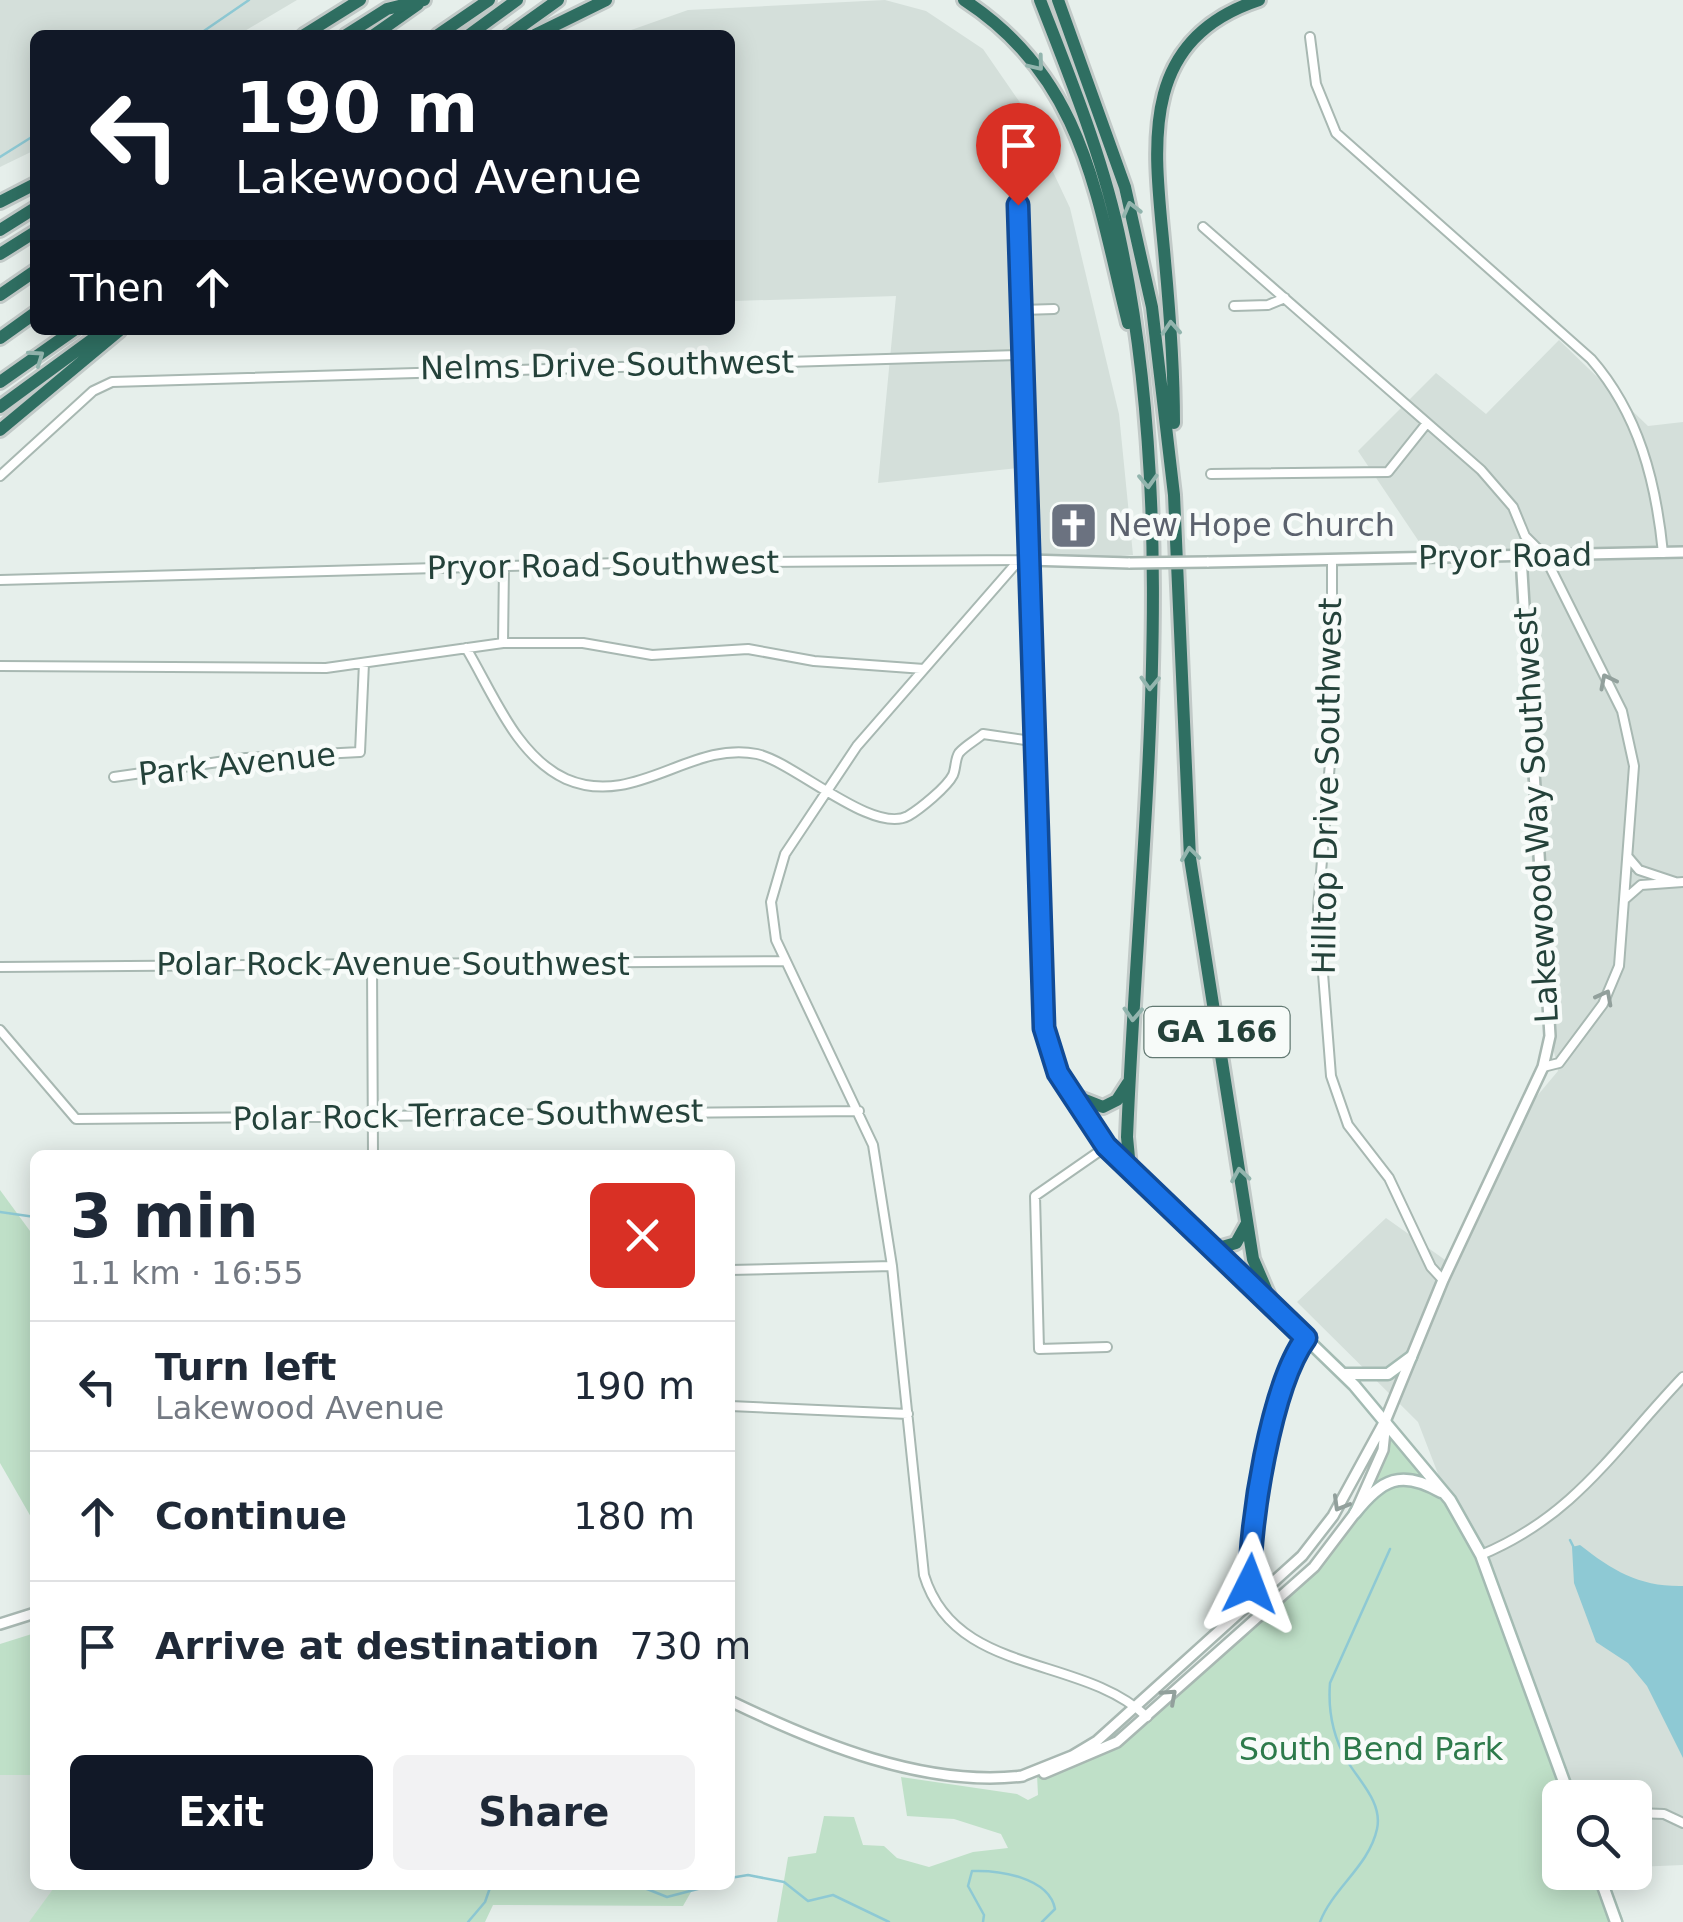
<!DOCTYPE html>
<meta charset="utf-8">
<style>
body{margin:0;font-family:"DejaVu Sans",sans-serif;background:#f2f2f3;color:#1f2937;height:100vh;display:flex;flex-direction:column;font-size:38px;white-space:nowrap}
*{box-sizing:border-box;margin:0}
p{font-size:32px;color:#747a83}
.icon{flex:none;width:55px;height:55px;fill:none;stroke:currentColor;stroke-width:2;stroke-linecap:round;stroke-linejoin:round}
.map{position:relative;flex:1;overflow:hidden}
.panel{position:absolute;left:30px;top:1150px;width:705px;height:740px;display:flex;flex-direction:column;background:#fff;border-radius:15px;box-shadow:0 5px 25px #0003}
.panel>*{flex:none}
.hud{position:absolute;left:30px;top:30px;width:705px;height:305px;border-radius:15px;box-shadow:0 5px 25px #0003;background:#111827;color:#fff;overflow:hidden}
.controls{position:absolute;left:1542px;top:1780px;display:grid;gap:20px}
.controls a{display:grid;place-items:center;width:110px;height:110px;border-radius:15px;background:#fff;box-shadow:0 5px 25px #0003;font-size:50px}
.pin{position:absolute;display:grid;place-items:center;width:85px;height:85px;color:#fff;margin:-102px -42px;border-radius:50% 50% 50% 0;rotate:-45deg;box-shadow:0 0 10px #0007}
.pin .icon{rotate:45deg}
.me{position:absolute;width:110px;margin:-55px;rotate:3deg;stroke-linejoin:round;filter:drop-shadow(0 0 8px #0008)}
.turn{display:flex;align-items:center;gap:35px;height:210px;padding:0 40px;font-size:45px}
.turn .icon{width:130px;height:130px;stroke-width:2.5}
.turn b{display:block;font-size:70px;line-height:85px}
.then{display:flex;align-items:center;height:95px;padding:0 40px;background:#0003;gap:20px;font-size:38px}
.round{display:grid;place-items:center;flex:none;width:105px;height:105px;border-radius:15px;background:#f2f2f3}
.overview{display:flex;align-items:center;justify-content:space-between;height:170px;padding:0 40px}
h1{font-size:60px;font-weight:600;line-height:75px}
.primary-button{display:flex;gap:20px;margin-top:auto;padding:20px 40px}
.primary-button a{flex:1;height:115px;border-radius:15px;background:#111827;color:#fff;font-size:40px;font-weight:600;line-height:115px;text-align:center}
.primary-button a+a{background:#f2f2f3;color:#1f2937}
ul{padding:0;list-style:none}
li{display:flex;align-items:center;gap:30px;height:130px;padding:0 40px;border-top:2px solid #e0e1e3}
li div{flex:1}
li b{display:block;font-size:38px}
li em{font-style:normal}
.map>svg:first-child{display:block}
.built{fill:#d4dfda}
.green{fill:#bfe0c8}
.water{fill:#8ec9d4}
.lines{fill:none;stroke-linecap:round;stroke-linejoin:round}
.stream{stroke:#8ec9d4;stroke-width:2.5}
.minor-casing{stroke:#a8b8b2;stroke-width:12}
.tertiary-casing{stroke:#a8b8b2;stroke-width:14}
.secondary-casing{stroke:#a4bbb3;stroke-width:15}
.motorway-casing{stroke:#c2cac8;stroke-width:18}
.minor{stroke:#fff;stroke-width:8}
.tertiary{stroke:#fff;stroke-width:9}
.secondary{stroke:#fff;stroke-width:10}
.motorway{stroke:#2f6f62;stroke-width:12}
.tertiary-bridge-casing{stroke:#a8b8b2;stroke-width:14;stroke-linecap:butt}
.tertiary-bridge{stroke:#fff;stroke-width:9}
.oneway{stroke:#93b5ae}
.oneway2{stroke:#92a09c}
.route-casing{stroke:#114b97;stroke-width:25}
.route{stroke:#1a73e8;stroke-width:18}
.labels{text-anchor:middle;stroke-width:9;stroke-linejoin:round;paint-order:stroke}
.shield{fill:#f7fbf9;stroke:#637a73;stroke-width:2.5}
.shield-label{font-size:30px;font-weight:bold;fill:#24423a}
.street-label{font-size:32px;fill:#24423a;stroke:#f7fbf9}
.worship-label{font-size:32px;fill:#5b616d;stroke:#f7fbf9;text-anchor:start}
.park-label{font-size:32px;fill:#2d7a4b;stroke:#f7fbf9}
</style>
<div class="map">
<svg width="1683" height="1922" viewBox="0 0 1683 1922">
<rect width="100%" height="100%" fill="#e6efeb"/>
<path class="built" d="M 0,0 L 297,0 L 238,35 L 35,35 L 35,150 L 0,167 Z
M 885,0 L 926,11 L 983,49 L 1021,104 L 1070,208 L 1119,414 L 1133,555 L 1023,564 L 1019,468 L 878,483 L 896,296 L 734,301 L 730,35 L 617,35 L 688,10 Z
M 1559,340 L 1648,426 L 1683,422 L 1683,1865 L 1635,1867 L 1635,1798 L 1563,1797 L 1418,1422 L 1297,1302 L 1386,1218 L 1448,1262 L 1505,1134 L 1558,1071 L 1539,981 L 1514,556 L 1430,558 L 1358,451 L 1436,373 L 1486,414 Z
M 0,1727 L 35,1732 L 35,1885 L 93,1885 L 95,1902 L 81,1922 L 0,1922 Z"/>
<path class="green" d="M 0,1190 L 30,1231 L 35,1230 L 35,1524 L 0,1463 Z
M 1386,1419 L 1481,1555 L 1575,1797 L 1560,1798 L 1560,1872 L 1605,1873 L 1624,1922 L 777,1922 L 788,1857 L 816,1853 L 824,1816 L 854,1817 L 863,1845 L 884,1846 L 897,1858 L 929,1867 L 973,1852 L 1008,1848 L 1001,1834 L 954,1819 L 907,1816 L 901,1777 L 1017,1794 L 1028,1800 L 1038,1795 L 1037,1775 L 1147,1717 L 1314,1567 L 1343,1533 Z
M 35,1633 L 35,1775 L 0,1775 L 0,1644 Z
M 56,1885 L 695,1885 L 683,1906 L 493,1905 L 485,1922 L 29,1922 Z"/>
<path class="water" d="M 1580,1545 C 1613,1571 1640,1587 1683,1586 L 1683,1758 L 1647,1686 L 1628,1663 L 1596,1642 L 1574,1583 L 1572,1547 Z"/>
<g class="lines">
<path class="stream" d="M 198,35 L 249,0
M 0,157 L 35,135
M 0,1212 L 35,1217
M 1570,1540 L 1575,1550
M 730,1878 L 748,1875 L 784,1882 L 808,1901 L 833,1895 L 889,1922
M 637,1885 L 667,1897 L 713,1885
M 468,1922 L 485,1902 L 491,1885
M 983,1922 L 984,1915 L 968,1886 L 972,1871 C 998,1870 1049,1877 1055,1909 L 1042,1922
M 1320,1922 C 1333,1888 1369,1866 1377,1829 C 1383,1802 1358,1780 1346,1759 C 1333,1736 1328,1709 1330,1683 L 1390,1549"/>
<defs>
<path id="minor" d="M 1310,37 L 1316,84 L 1336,133 L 1591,359 C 1639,414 1656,482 1663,553
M 1203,227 L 1481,470 L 1513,507 L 1525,536 L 1544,555 L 1622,711 L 1634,766 L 1619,966 L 1603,1004 L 1559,1063 L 1543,1067
M 1234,306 L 1268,305 L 1285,298
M 1021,310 L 1054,309
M 1211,474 L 1388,472 L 1427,423
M 0,476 L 93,391 L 112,382 L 1022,355
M 1020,559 L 857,746 L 785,854 L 771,902 L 776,940 L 873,1145 L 892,1266 L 924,1575 C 955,1677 1081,1654 1147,1717
M 1332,559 L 1332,738 L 1318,909 L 1331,1076 L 1348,1125 L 1389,1178 L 1431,1267 L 1443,1280
M 0,580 L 621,563 L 1028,560 L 1015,109
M 503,643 L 504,566
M 466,648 C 493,693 516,756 566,779 C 635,809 691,740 757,754 C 794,762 873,835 908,816 C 920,809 947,787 953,775 C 956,768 955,759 959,753 C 965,746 976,740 983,734 L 1032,741
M 0,666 L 326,668 L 503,643 L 583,643 L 652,655 L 748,649 L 814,661 L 924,669
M 114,777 L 246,758 L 360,752 L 364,663
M 1628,857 L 1639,870 L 1675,882
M 1625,899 L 1641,885 L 1683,882
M 372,964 L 373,1155
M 0,967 L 785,961
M 0,1030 L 76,1119 L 859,1111
M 1107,1146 L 1035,1196 L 1039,1349 L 1107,1347
M 730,1270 L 892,1266
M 730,1406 L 908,1414
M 1481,1555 C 1575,1516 1615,1448 1683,1377
M 1256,1599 C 1238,1552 1275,1378 1306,1338
M 1635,1813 L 1664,1814 L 1683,1823"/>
<path id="tertiary" d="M 1207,562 L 1683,552
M 1130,563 L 1028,560 L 1043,1028 C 1054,1081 1089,1133 1130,1168
M 0,1624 L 35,1613
M 730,1701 C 817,1743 925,1788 1023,1776
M 1044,1773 L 1117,1742 L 1314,1567 L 1355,1513 L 1383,1450 L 1386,1421
M 1022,1776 L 1072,1756 L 1097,1741 L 1302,1556 L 1333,1516 L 1386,1419 L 1443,1280 L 1543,1067 L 1550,1036 L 1521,556"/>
<path id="secondary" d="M 1130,1168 L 1354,1385 L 1450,1500 L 1481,1555 L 1570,1798
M 1344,1374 L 1388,1374 L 1411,1357
M 1355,1513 C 1382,1479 1401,1469 1441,1492
M 1598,1872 L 1616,1922"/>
<path id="motorway" d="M 964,0 C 1084,78 1096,195 1128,323
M 1040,0 C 1071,80 1104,160 1121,244 C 1182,536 1139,842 1127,1137 L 1130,1168
M 1058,0 L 1125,187 L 1152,307 L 1174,495 L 1190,858 L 1253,1259 L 1272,1303
M 304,35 L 360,0
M 346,35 L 387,9 L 424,0
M 374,35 L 418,4
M 438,35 L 489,0
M 469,35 L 517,0
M 509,35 L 558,0
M 535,35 L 606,0
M 0,202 L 35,184
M 0,230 L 35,208
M 0,254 L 35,232
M 0,295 L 35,271
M 0,338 L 35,313
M 0,382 L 74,330
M 0,407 L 105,330
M 1174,423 C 1174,368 1170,315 1165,261 C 1156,156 1132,42 1259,0
M 0,430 L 120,330
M 1070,1094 L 1103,1107 L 1117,1100 L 1128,1083
M 1215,1249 L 1236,1243 L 1246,1225"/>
</defs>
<use href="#minor" class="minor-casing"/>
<use href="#tertiary" class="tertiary-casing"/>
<use href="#secondary" class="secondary-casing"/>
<use href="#motorway" class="motorway-casing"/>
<use href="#minor" class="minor"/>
<use href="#tertiary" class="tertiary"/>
<use href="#secondary" class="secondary"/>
<use href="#motorway" class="motorway"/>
<defs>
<path id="tertiary-bridge" d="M 1130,563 L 1207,562"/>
</defs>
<use href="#tertiary-bridge" class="tertiary-bridge-casing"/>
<use href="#tertiary-bridge" class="tertiary-bridge"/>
</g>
<defs><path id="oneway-chevron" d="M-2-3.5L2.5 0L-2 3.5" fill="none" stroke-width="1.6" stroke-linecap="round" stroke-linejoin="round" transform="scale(2.5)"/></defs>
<g class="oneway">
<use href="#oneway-chevron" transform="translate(1037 64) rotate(51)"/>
<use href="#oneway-chevron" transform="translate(1131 209) rotate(-105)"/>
<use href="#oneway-chevron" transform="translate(1171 328) rotate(-94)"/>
<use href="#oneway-chevron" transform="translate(37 357) rotate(-35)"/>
<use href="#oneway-chevron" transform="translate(1148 481) rotate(88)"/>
<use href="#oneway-chevron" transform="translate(1150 683) rotate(92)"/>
<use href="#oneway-chevron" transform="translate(1190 854) rotate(-97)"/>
<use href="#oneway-chevron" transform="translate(1133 1014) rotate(93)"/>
<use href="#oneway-chevron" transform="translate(1240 1175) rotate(-99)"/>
</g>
<g class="oneway2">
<use href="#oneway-chevron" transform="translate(1607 681) rotate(-117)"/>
<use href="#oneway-chevron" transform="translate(1605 997) rotate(-62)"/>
<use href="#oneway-chevron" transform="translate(1340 1504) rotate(120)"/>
<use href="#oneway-chevron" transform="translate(1170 1696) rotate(-42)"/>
</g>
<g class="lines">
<defs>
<path id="route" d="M 1018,205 L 1044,1028 L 1058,1073 L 1106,1146 L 1306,1338 C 1271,1385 1249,1525 1250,1584"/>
</defs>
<use href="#route" class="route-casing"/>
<use href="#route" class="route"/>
</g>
<defs>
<symbol id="church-square" viewBox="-11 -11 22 22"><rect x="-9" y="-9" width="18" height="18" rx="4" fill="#6b7280" stroke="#f7fbf9"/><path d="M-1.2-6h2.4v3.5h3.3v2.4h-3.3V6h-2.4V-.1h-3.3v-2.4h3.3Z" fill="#fff"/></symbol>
</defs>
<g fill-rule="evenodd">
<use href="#church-square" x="1046" y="498" width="55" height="55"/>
</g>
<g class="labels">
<rect class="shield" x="1144.5" y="1007" width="145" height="50" rx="8"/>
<g class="shield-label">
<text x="1217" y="1042">GA 166</text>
</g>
<g class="street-label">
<text transform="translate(607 365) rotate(-1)" y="11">Nelms Drive Southwest</text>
<text transform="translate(1505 556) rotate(-1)" y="11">Pryor Road</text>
<text transform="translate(603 565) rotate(-1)" y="11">Pryor Road Southwest</text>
<text transform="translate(237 764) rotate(-6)" y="11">Park Avenue</text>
<text transform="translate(1327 786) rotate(-89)" y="11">Hilltop Drive Southwest</text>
<text transform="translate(1536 815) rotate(-93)" y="11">Lakewood Way Southwest</text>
<text x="393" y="975">Polar Rock Avenue Southwest</text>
<text transform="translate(468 1115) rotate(-1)" y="11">Polar Rock Terrace Southwest</text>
</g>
<g class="worship-label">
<text x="1108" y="536">New Hope Church</text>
</g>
<g class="park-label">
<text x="1371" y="1760">South Bend Park</text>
</g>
</g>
</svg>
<div class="controls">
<a><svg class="icon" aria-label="search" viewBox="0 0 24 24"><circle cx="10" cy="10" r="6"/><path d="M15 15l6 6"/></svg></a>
</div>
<div class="pin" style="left:1018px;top:205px;background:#d93025"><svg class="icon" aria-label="arrive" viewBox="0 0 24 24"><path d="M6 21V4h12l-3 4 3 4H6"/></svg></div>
<svg class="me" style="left:1250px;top:1584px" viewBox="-20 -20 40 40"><path d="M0-17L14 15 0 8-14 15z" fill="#1a73e8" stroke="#fff" stroke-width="4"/></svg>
<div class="hud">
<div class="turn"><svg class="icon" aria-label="left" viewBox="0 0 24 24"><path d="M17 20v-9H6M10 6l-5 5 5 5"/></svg><div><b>190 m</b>Lakewood Avenue</div></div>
<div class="then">Then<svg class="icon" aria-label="ahead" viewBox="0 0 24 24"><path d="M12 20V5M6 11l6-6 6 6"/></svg></div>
</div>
<section class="panel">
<div class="overview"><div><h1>3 min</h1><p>1.1 km · 16:55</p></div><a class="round" style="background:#d93025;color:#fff"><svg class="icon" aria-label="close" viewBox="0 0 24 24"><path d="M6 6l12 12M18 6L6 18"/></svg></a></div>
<ul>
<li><svg class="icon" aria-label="left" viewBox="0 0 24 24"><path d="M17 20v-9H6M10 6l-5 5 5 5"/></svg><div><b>Turn left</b><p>Lakewood Avenue</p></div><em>190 m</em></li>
<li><svg class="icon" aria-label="ahead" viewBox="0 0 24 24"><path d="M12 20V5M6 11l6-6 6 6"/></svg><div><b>Continue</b></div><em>180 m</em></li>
<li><svg class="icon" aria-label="arrive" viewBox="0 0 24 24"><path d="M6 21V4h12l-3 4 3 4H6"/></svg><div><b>Arrive at destination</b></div><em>730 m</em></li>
</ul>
<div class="primary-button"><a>Exit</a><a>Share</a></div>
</section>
</div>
